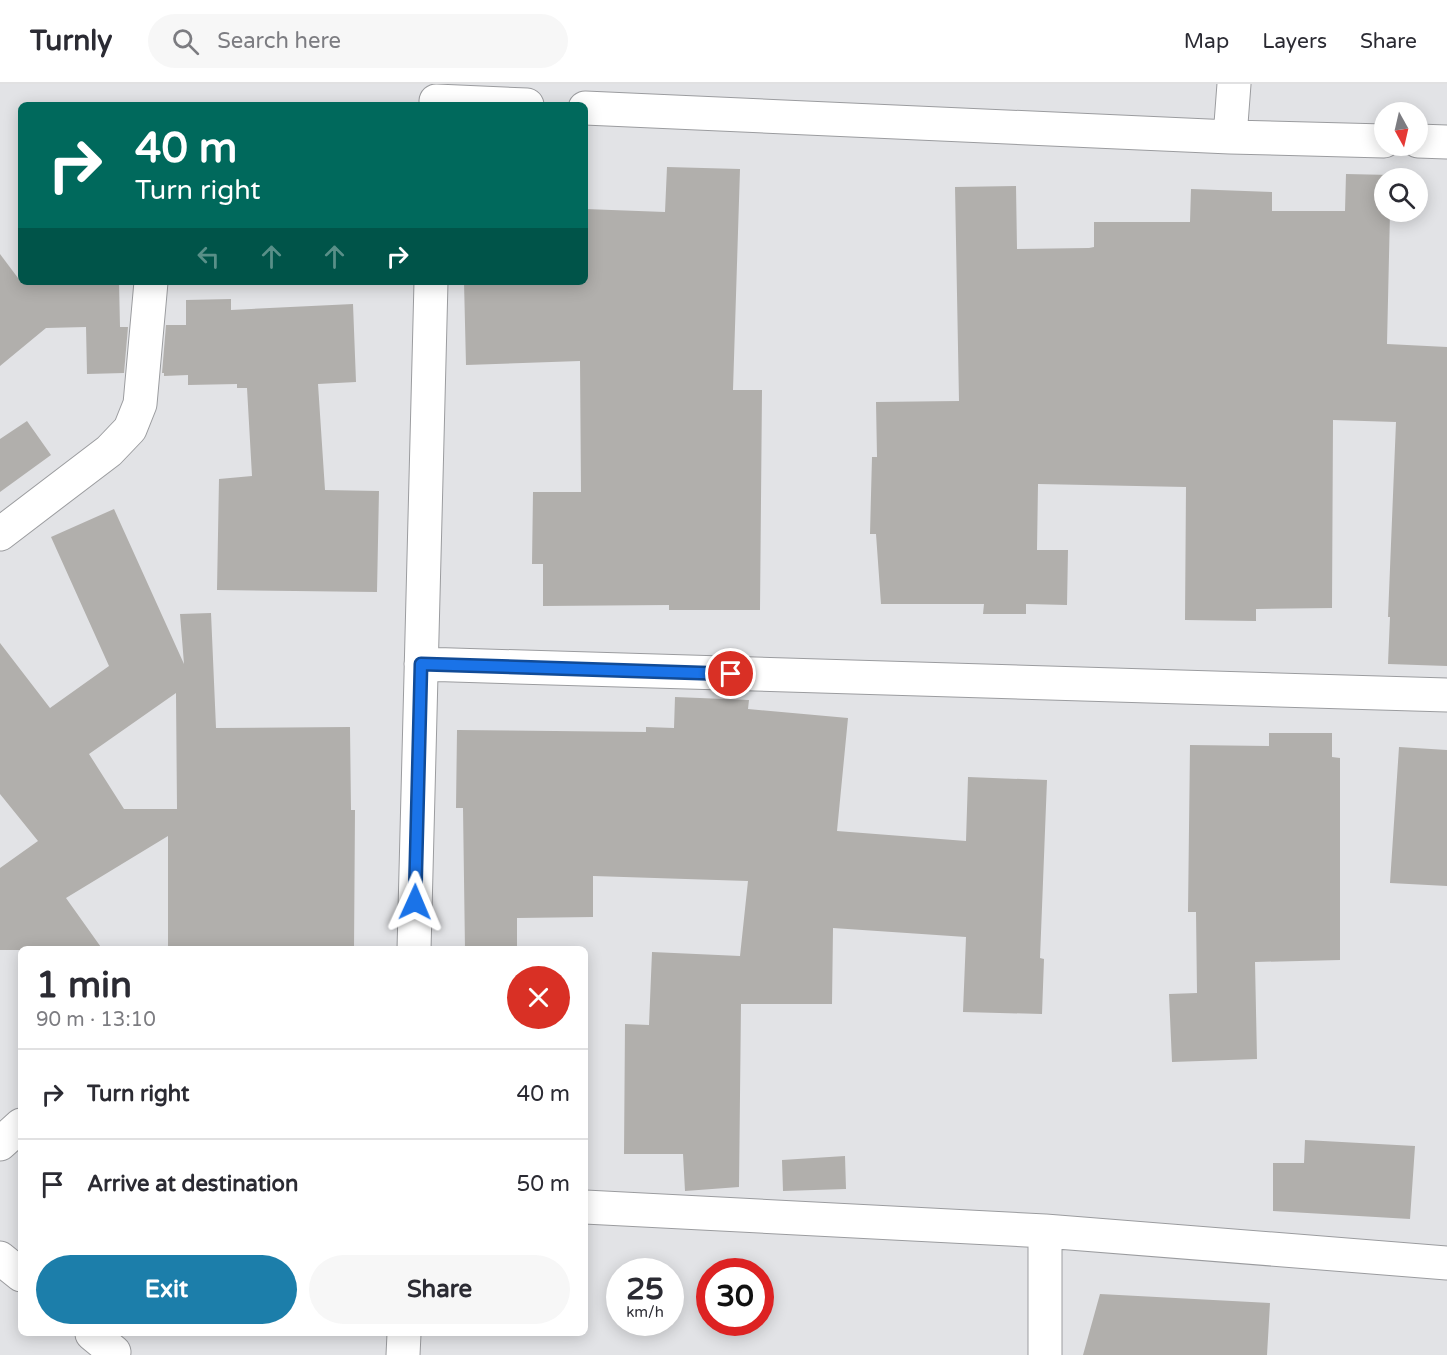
<!DOCTYPE html>
<meta charset="utf-8">
<style>
body{margin:0;font-family:"Varela Round",sans-serif;background:#f7f7f7;color:#2b2b33;height:100vh;display:flex;flex-direction:column;font-size:22px;white-space:nowrap}
*{box-sizing:border-box;margin:0}
p{font-size:20px;color:#7c7c81}
.icon{flex:none;width:33px;height:33px;fill:none;stroke:currentColor;stroke-width:2;stroke-linecap:round;stroke-linejoin:round}
.map{position:relative;flex:1;overflow:hidden}
.panel{position:absolute;left:18px;top:862px;width:570px;height:390px;display:flex;flex-direction:column;background:#fff;border-radius:9px;box-shadow:0 3px 15px #0003}
.panel>*{flex:none}
.banner{position:absolute;left:18px;top:18px;width:570px;height:183px;border-radius:9px;box-shadow:0 3px 15px #0003;background:#00695c;color:#fff;overflow:hidden}
.needle{width:39px;rotate:172deg}
.fabs{position:absolute;left:1374px;top:18px;display:grid;gap:12px}
.fabs a{display:grid;place-items:center;width:54px;height:54px;border-radius:50%;background:#fff;box-shadow:0 3px 15px #0003;font-size:30px}
.speed{position:absolute;left:606px;top:1174px;display:flex;gap:12px;font-size:30px;font-weight:700;text-align:center}
.speed>*{display:grid;place-content:center;width:78px;height:78px;border-radius:50%;background:#fff;box-shadow:0 3px 15px #0003;line-height:1}
.speed small{font-size:15px;font-weight:400}
.speed .limit{border:9px solid #d22;background:#fff;color:#111}
.pin{position:absolute;display:grid;place-items:center;width:51px;height:51px;color:#fff;margin:-26px;border:3px solid #fff;border-radius:50%;box-shadow:0 2px 6px #0007}
.me{position:absolute;width:66px;margin:-33px;rotate:1deg;stroke-linejoin:round;filter:drop-shadow(0 0 4px #0008)}
.turn{display:flex;align-items:center;gap:21px;height:126px;padding:0 18px;font-size:27px}
.turn .icon{width:78px;height:78px;stroke-width:2.5}
.turn b{display:block;font-size:42px;line-height:51px}
.lanes{display:flex;align-items:center;height:57px;padding:0 18px;background:#0003;justify-content:center;gap:30px;direction:ltr}
.lanes .off{opacity:.35}
.round{display:grid;place-items:center;flex:none;width:63px;height:63px;border-radius:32px;background:#f7f7f7}
.headline{display:flex;align-items:center;justify-content:space-between;height:102px;padding:0 18px}
h1{font-size:36px;font-weight:700;line-height:45px}
.action{display:flex;gap:12px;margin-top:auto;padding:12px 18px}
.action a{flex:1;height:69px;border-radius:36px;background:#1c7eaa;color:#fff;font-size:24px;font-weight:700;line-height:69px;text-align:center}
.action a+a{background:#f7f7f7;color:#2b2b33}
ul{padding:0;list-style:none}
li{display:flex;align-items:center;gap:18px;height:90px;padding:0 18px;border-top:2px solid #e1e1e2}
li div{flex:1}
li b{display:block;font-size:22px}
li em{font-style:normal}
header{display:flex;align-items:center;gap:36px;box-sizing:border-box;height:84px;padding:0 30px;background:#fff;border-bottom:2px solid #e1e1e2}
header strong{font-size:28px}
nav{display:flex;gap:33px;margin-inline-start:auto;font-size:21px}
.search{width:420px;height:54px;background:#f7f7f7;display:flex;align-items:center;gap:15px;box-sizing:border-box;padding:0 21px;border-radius:33px;color:#7c7c81;font-size:22px}
.map>svg:first-child{display:block}
.building{fill:#b1afac;fill-rule:evenodd}
.lines{fill:none;stroke-linecap:round;stroke-linejoin:round}
.minor-casing{stroke:#9b9c9f;stroke-width:35}
.minor{stroke:#fff;stroke-width:33}
.route-casing{stroke:#114b97;stroke-width:15}
.route{stroke:#1a73e8;stroke-width:10}
</style>
<header>
<strong>Turnly</strong>
<div class="search"><svg class="icon" aria-label="search" viewBox="0 0 24 24"><circle cx="10" cy="10" r="6"/><path d="M15 15l6 6"/></svg>Search here</div>
<nav><a>Map</a><a>Layers</a><a>Share</a></nav>
</header>
<div class="map">
<svg width="1447" height="1271" viewBox="0 0 1447 1271">
<rect width="100%" height="100%" fill="#e2e3e6"/>
<path class="building" d="M 667,83 L 740,85 L 733,306 L 762,306 L 760,526 L 669,526 L 669,521 L 543,522 L 543,480 L 532,480 L 533,408 L 581,408 L 580,277 L 466,281 L 464,198 L 585,198 L 585,125 L 665,128 Z
M 1346,90 L 1391,91 L 1391,94 L 1384,94 L 1384,128 L 1390,128 L 1387,260 L 1447,263 L 1447,582 L 1388,580 L 1390,533 L 1388,533 L 1396,338 L 1333,336 L 1332,524 L 1256,525 L 1256,537 L 1185,536 L 1186,403 L 1038,400 L 1037,466 L 1068,466 L 1067,521 L 1026,520 L 1026,530 L 983,530 L 984,520 L 881,520 L 876,450 L 870,450 L 872,373 L 877,373 L 876,318 L 959,317 L 955,103 L 1016,102 L 1017,165 L 1089,164 L 1094,163 L 1094,138 L 1190,138 L 1191,105 L 1272,108 L 1272,127 L 1345,127 Z
M 0,170 L 21,198 L 119,198 L 120,243 L 128,243 L 124,289 L 87,290 L 86,243 L 46,244 L 0,282 Z
M 231,215 L 231,226 L 353,220 L 356,298 L 318,300 L 325,406 L 379,407 L 377,508 L 217,506 L 219,395 L 252,392 L 247,304 L 237,304 L 237,300 L 188,301 L 188,291 L 164,292 L 164,289 L 162,289 L 166,241 L 186,241 L 186,216 Z
M 27,337 L 51,371 L 0,408 L 0,355 Z
M 114,425 L 184,580 L 180,530 L 211,529 L 216,644 L 350,643 L 351,726 L 355,726 L 354,866 L 168,866 L 168,752 L 66,814 L 103,866 L 0,866 L 0,784 L 38,757 L 0,710 L 0,559 L 50,624 L 109,582 L 51,453 ZM 176,609 L 177,725 L 124,725 L 89,670 Z
M 675,613 L 749,616 L 748,625 L 848,634 L 837,747 L 966,757 L 968,693 L 1047,696 L 1040,874 L 1044,875 L 1042,930 L 963,928 L 966,853 L 833,844 L 832,920 L 741,920 L 739,1103 L 685,1107 L 683,1070 L 624,1070 L 625,940 L 649,941 L 652,868 L 740,872 L 748,797 L 593,792 L 593,833 L 517,834 L 517,866 L 465,866 L 463,724 L 456,724 L 457,646 L 646,648 L 646,643 L 674,644 Z
M 1269,649 L 1332,649 L 1332,673 L 1340,674 L 1340,876 L 1255,878 L 1257,975 L 1172,978 L 1169,910 L 1197,909 L 1196,828 L 1188,828 L 1190,661 L 1269,662 Z
M 1399,663 L 1447,666 L 1447,802 L 1390,799 Z
M 1305,1056 L 1415,1062 L 1410,1135 L 1273,1127 L 1273,1079 L 1304,1079 Z
M 845,1072 L 846,1105 L 783,1107 L 782,1076 Z
M 1100,1210 L 1270,1219 L 1267,1271 L 1083,1271 Z"/>
<g class="lines">
<defs>
<path id="minor" d="M 436,17 L 527,21
M 585,24 L 1230,53 L 1384,57
M 1230,53 L 1234,0
M 1418,57 L 1447,58
M 0,450 L 109,367 L 130,345 L 140,320 L 151,198
M 421,580 L 1447,611
M 414,866 L 431,198
M 0,1060 L 21,1041
M 585,1123 L 1045,1147 L 1447,1179
M 0,1174 L 21,1191
M 92,1250 L 114,1268
M 403,1271 L 404,1250
M 1045,1271 L 1045,1147"/>
</defs>
<use href="#minor" class="minor-casing"/>
<use href="#minor" class="minor"/>
</g>
<g class="lines">
<defs>
<path id="route" d="M 415,818 L 421,580 L 731,590"/>
</defs>
<use href="#route" class="route-casing"/>
<use href="#route" class="route"/>
</g>
</svg>
<div class="fabs">
<a><svg class="needle" viewBox="-14 -14 28 28"><path d="M0-13l5 13h-10z" fill="#e53935"/><path d="M0 13l5-13h-10z" fill="#7c7c81"/></svg></a>
<a><svg class="icon" aria-label="search" viewBox="0 0 24 24"><circle cx="10" cy="10" r="6"/><path d="M15 15l6 6"/></svg></a>
</div>
<div class="speed"><div>25<small>km/h</small></div><div class="limit">30</div></div>
<div class="pin" style="left:731px;top:590px;background:#d93025"><svg class="icon" aria-label="arrive" viewBox="0 0 24 24"><path d="M6 21V4h12l-3 4 3 4H6"/></svg></div>
<svg class="me" style="left:415px;top:818px" viewBox="-20 -20 40 40"><path d="M0-17L14 15 0 8-14 15z" fill="#1a73e8" stroke="#fff" stroke-width="4"/></svg>
<div class="banner">
<div class="turn"><svg class="icon" aria-label="right" viewBox="0 0 24 24"><path d="M7 20v-9h11M14 6l5 5-5 5"/></svg><div><b>40 m</b>Turn right</div></div>
<div class="lanes"><svg class="icon off" aria-label="left" viewBox="0 0 24 24"><path d="M17 20v-9H6M10 6l-5 5 5 5"/></svg><svg class="icon off" aria-label="ahead" viewBox="0 0 24 24"><path d="M12 20V5M6 11l6-6 6 6"/></svg><svg class="icon off" aria-label="ahead" viewBox="0 0 24 24"><path d="M12 20V5M6 11l6-6 6 6"/></svg><svg class="icon" aria-label="right" viewBox="0 0 24 24"><path d="M7 20v-9h11M14 6l5 5-5 5"/></svg></div>
</div>
<section class="panel">
<div class="headline"><div><h1>1 min</h1><p>90 m · 13:10</p></div><a class="round" style="background:#d93025;color:#fff"><svg class="icon" aria-label="close" viewBox="0 0 24 24"><path d="M6 6l12 12M18 6L6 18"/></svg></a></div>
<ul>
<li><svg class="icon" aria-label="right" viewBox="0 0 24 24"><path d="M7 20v-9h11M14 6l5 5-5 5"/></svg><div><b>Turn right</b></div><em>40 m</em></li>
<li><svg class="icon" aria-label="arrive" viewBox="0 0 24 24"><path d="M6 21V4h12l-3 4 3 4H6"/></svg><div><b>Arrive at destination</b></div><em>50 m</em></li>
</ul>
<div class="action"><a>Exit</a><a>Share</a></div>
</section>
</div>
